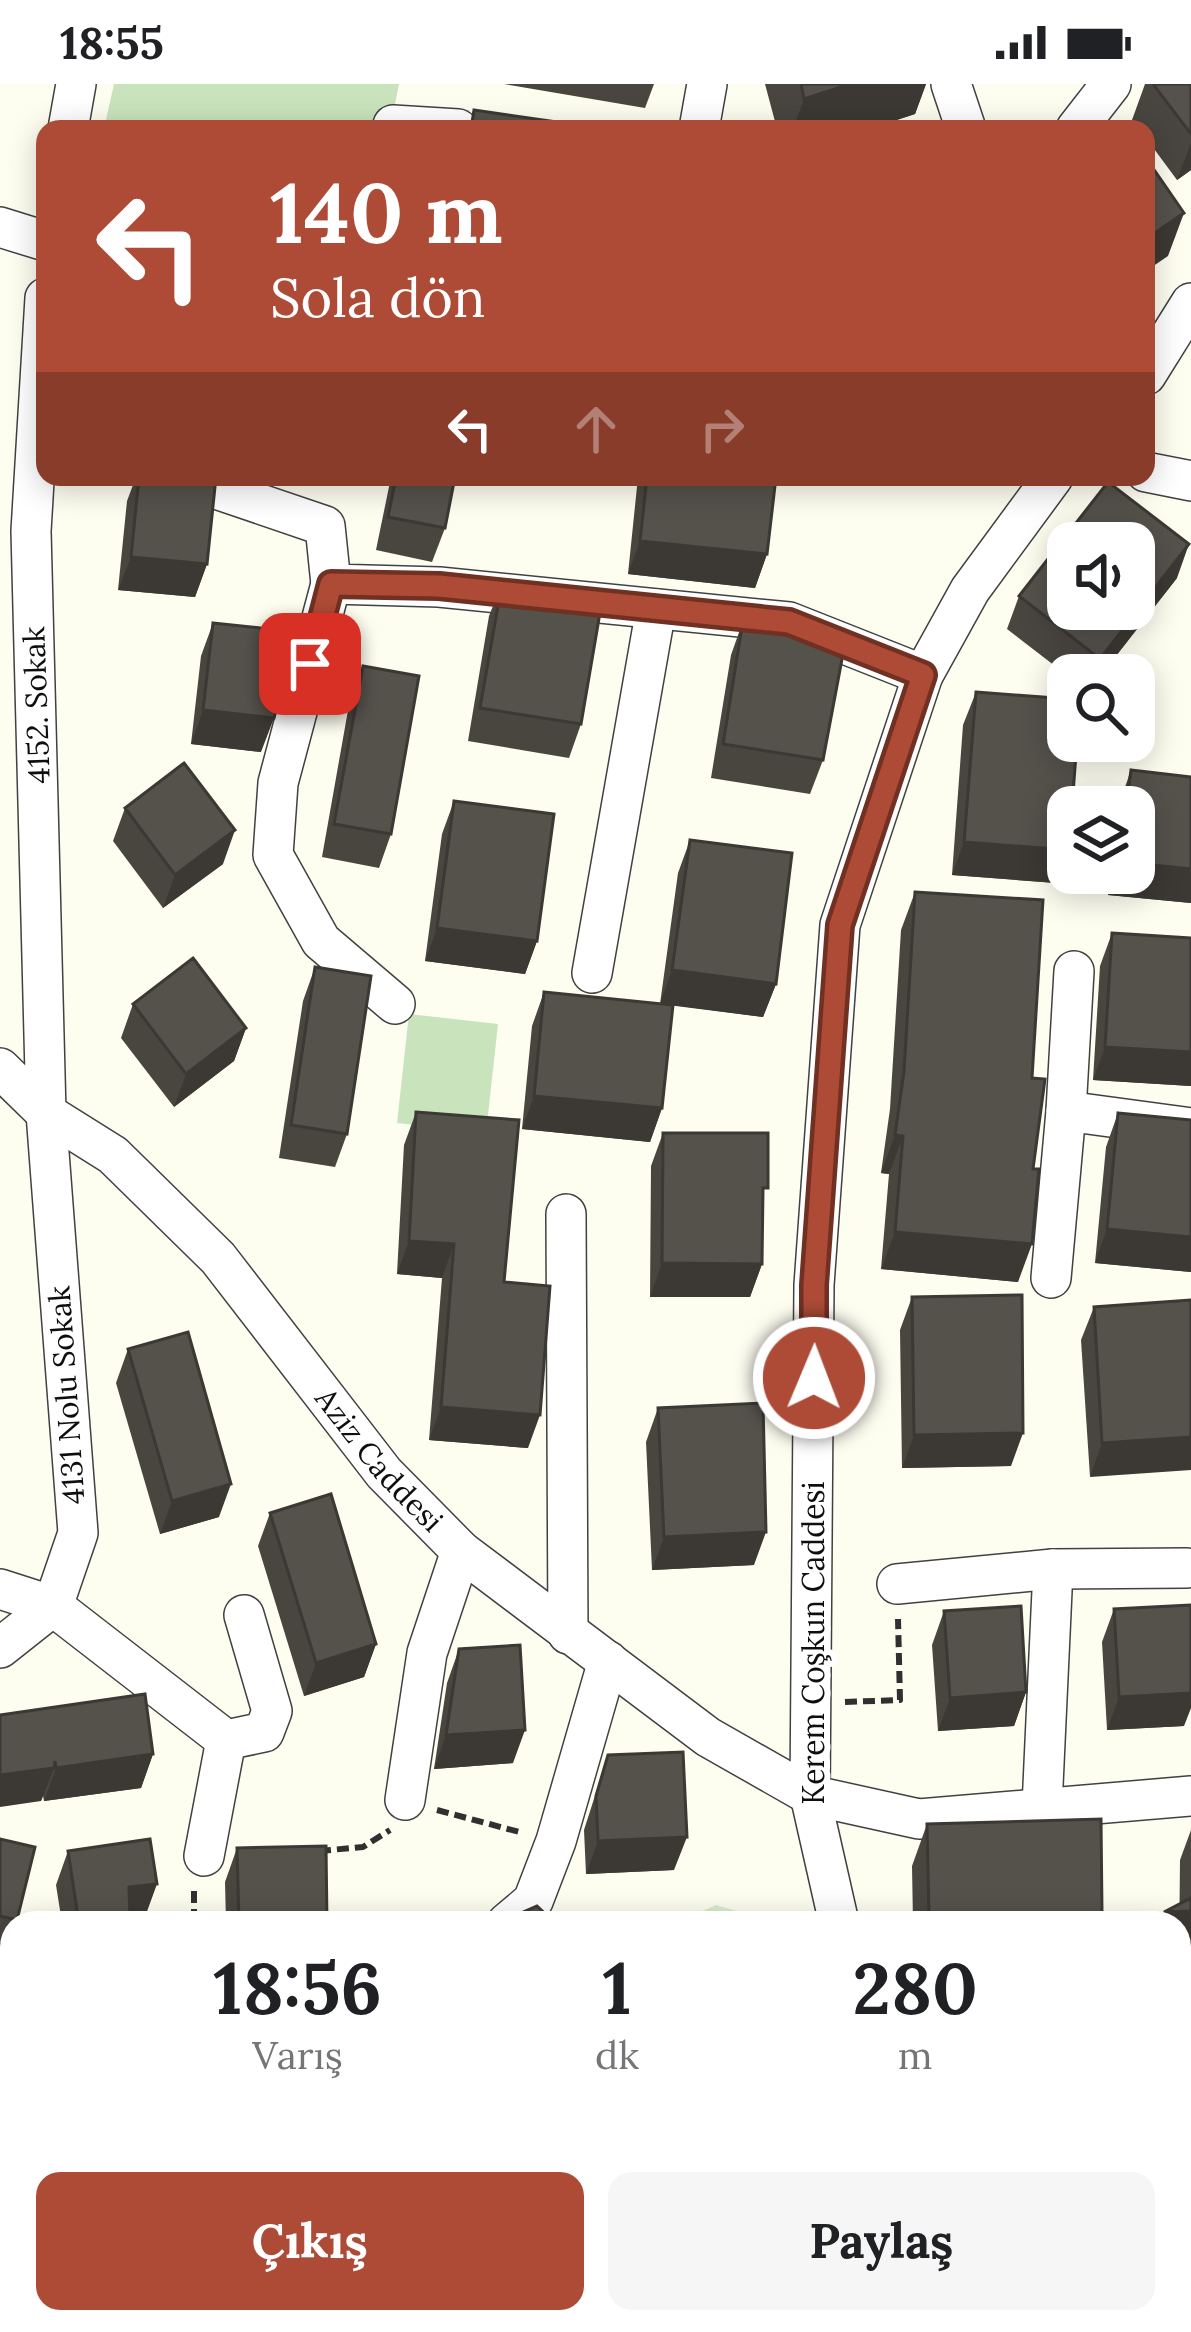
<!DOCTYPE html>
<html lang="tr">
<meta charset="utf-8">
<style>
body{margin:0;font-family:Lora,serif;background:#f6f6f6;color:#202124;height:100vh;display:flex;flex-direction:column;font-size:45px;white-space:nowrap}
*{box-sizing:border-box;margin:0}
p{font-size:39px;color:#757577}
.icon{flex:none;width:66px;height:66px;fill:none;stroke:currentColor;stroke-width:2;stroke-linecap:round;stroke-linejoin:round}
.map{position:relative;flex:1;overflow:hidden}
.details{position:absolute;left:0px;top:1827px;width:1191px;height:423px;display:flex;flex-direction:column;background:#fff;border-radius:36px 36px 0 0;box-shadow:0 6px 30px #0003}
.details>*{flex:none}
.banner{position:absolute;left:36px;top:36px;width:1119px;height:366px;border-radius:24px;box-shadow:0 6px 30px #0003;background:#ad4b36;color:#fff;overflow:hidden}
.buttons{position:absolute;left:1047px;top:438px;display:grid;gap:24px}
.buttons a{display:grid;place-items:center;width:108px;height:108px;border-radius:24px;background:#fff;box-shadow:0 6px 30px #0003;font-size:60px}
.pin{position:absolute;display:grid;place-items:center;width:102px;height:102px;color:#fff;margin:-51px;border-radius:24px;box-shadow:0 6px 18px #0006}
.me{position:absolute;width:132px;margin:-66px;rotate:1deg;stroke-linejoin:round;filter:drop-shadow(0 0 9px #0008)}
.turn{display:flex;align-items:center;gap:42px;height:252px;padding:0 36px;font-size:54px}
.turn .icon{width:156px;height:156px;stroke-width:2.5}
.turn b{display:block;font-size:84px;line-height:102px}
.lanes{display:flex;align-items:center;height:114px;padding:0 36px;background:#0003;justify-content:center;gap:60px;direction:ltr}
.lanes .off{opacity:.35}
.eta{display:flex;justify-content:space-evenly;align-items:center;height:204px;text-align:center}
.eta b{font-size:72px;font-weight:700;line-height:84px}
.action{display:flex;gap:24px;margin-top:auto;padding:24px 36px}
.action a{flex:1;height:138px;border-radius:24px;background:#ad4b36;color:#fff;font-size:48px;font-weight:700;line-height:138px;text-align:center}
.action a+a{background:#f6f6f6;color:#202124}
.status{display:flex;justify-content:space-between;align-items:center;height:84px;padding:0 60px;background:#fff;direction:ltr}
.status svg{height:33px;fill:currentColor}
.map>svg:first-child{display:block}
.green{fill:#c9e4bd}
.pitch{fill:#dbecce}
.lines{fill:none;stroke-linecap:round;stroke-linejoin:round}
.minor-casing{stroke:#414141;stroke-width:42}
.path{stroke:#303030;stroke-width:6;stroke-dasharray:12 6;stroke-linecap:butt}
.minor{stroke:#fff;stroke-width:39}
.wall{fill:#494640}
.shaded-wall{fill:#3c3934}
.building{fill:#55514b;stroke:#3c3934;stroke-width:3;fill-rule:evenodd}
.route-casing{stroke:#703123;stroke-width:30}
.route{stroke:#ad4b36;stroke-width:21}
.labels{text-anchor:middle;stroke-width:12;stroke-linejoin:round;paint-order:stroke}
.street-label{font-size:30px;fill:#0e0e0e;stroke:#fff}
</style>
<div class="status"><b>18:55</b><svg viewBox="0 0 49 12"><path d="M0 12V9h3v3zM5 12V6h3v6zM10 12V3h3v9zM15 12V0h3v12zM26 1h20v11H26zM47 4h2v5h-2z"/></svg></div>
<div class="map">
<svg width="1191" height="2248" viewBox="0 0 1191 2248">
<rect width="100%" height="100%" fill="#fdfdf0"/>
<path class="green" d="M 114,0 L 399,0 L 390,45 L 104,45 Z
M 409,930 L 498,940 L 486,1049 L 397,1039 Z"/>
<path class="pitch" d="M 716,1821 L 736,1827 L 745,1839 L 692,1839 L 698,1829 Z"/>
<g class="lines">
<defs>
<g id="minor">
<path d="M 951,0 L 966,45"/>
<path d="M 393,41 L 458,45"/>
<path d="M 68,45 L 76,0"/>
<path d="M 699,45 L 707,0"/>
<path d="M 1076,45 L 1111,0"/>
<path d="M 0,143 L 45,157"/>
<path d="M 1146,291 L 1191,219"/>
<path d="M 1146,388 L 1191,397"/>
<path d="M 181,393 L 325,442 L 331,500 L 439,503 L 789,538 L 923,591"/>
<path d="M 331,500 L 278,699 L 273,771 L 321,857 L 395,920"/>
<path d="M 592,889 L 656,525"/>
<path id="s1" d="M 0,984 L 46,1029 L 113,1071 L 218,1174 L 384,1389 L 461,1467 L 708,1653 L 810,1711 L 919,1735 L 1191,1712"/>
<path d="M 1066,1027 L 1074,887"/>
<path d="M 566,1130 L 568,1550"/>
<path d="M 1051,1194 L 1066,1027 L 1191,1044"/>
<path d="M 897,1500 L 1053,1485 L 1187,1484"/>
<path d="M 0,1505 L 53,1522 L 226,1656 L 204,1772"/>
<path d="M 0,1564 L 53,1522 L 78,1449 L 46,1029 L 31,447 L 45,214"/>
<path d="M 226,1656 L 264,1648 L 272,1627 L 244,1531"/>
<path d="M 405,1716 L 427,1569 L 461,1467"/>
<path d="M 1042,1723 L 1053,1485"/>
<path d="M 507,1839 L 533,1817 L 556,1757 L 608,1577"/>
<path d="M 839,1839 L 810,1711 L 814,1201 L 840,841 L 923,591 L 970,506 L 1053,393"/>
<path d="M 0,1908 L 12,1908"/>
<path d="M 1017,2238 L 1022,2248"/>
<path d="M 664,2248 L 667,2238"/>
</g>
</defs>
<use href="#minor" class="minor-casing"/>
<path class="path" d="M 845,1618 L 900,1616 L 898,1535
M 437,1726 L 523,1749
M 319,1767 L 363,1763 L 390,1746
M 194,1807 L 194,1839"/>
<use href="#minor" class="minor"/>
</g>
<path class="wall" d="M 504,0 L 654,0 L 645,24 Z
M 765,0 L 926,0 L 915,30 L 869,45 L 777,45 Z
M 1145,0 L 1191,0 L 1191,86 L 1177,96 L 1146,54 L 1146,45 L 1139,45 L 1132,36 Z
M 136,393 L 216,393 L 207,480 L 195,513 L 118,506 L 127,417 Z
M 391,393 L 455,393 L 445,444 L 432,478 L 376,466 Z
M 638,393 L 776,393 L 767,470 L 755,504 L 628,490 Z
M 1177,494 L 1101,591 L 1068,592 L 1007,545 L 1019,512 Z
M 502,499 L 581,640 L 569,674 L 468,657 L 489,532 Z
M 743,537 L 823,676 L 810,710 L 711,694 L 731,571 Z
M 213,539 L 261,668 L 191,660 L 201,572 Z
M 363,582 L 391,750 L 379,784 L 322,773 L 350,615 Z
M 976,608 L 1068,723 L 1068,767 L 1056,799 L 952,791 L 963,641 Z
M 1131,686 L 1191,693 L 1191,819 L 1108,811 L 1110,789 L 1134,789 L 1134,723 L 1118,723 Z
M 454,717 L 537,857 L 525,890 L 425,877 L 442,750 Z
M 125,724 L 223,780 L 163,824 L 113,757 Z
M 690,756 L 776,900 L 763,933 L 672,921 L 662,1024 L 650,1058 L 522,1045 L 532,942 L 544,908 L 660,920 L 678,789 Z
M 915,808 L 1032,994 L 1033,1085 L 1018,1198 L 881,1185 L 889,1090 L 881,1089 L 890,1025 L 901,846 Z
M 1112,849 L 1191,854 L 1191,1002 L 1093,996 L 1100,882 Z
M 315,883 L 347,1050 L 335,1083 L 279,1074 L 303,917 Z
M 133,920 L 246,944 L 234,977 L 174,1023 L 121,954 Z
M 416,1028 L 528,1364 L 429,1356 L 442,1194 L 397,1190 L 404,1061 Z
M 1118,1029 L 1191,1036 L 1191,1188 L 1095,1179 L 1106,1063 Z
M 663,1049 L 763,1118 L 762,1180 L 750,1213 L 650,1213 L 651,1082 Z
M 912,1213 L 1011,1382 L 902,1384 L 900,1246 Z
M 1191,1216 L 1090,1393 L 1081,1256 L 1094,1223 Z
M 128,1265 L 219,1433 L 160,1450 L 116,1299 Z
M 658,1324 L 754,1481 L 652,1486 L 646,1358 Z
M 270,1429 L 376,1560 L 364,1593 L 304,1612 L 258,1462 Z
M 1114,1525 L 1184,1642 L 1107,1646 L 1102,1558 Z
M 944,1527 L 1026,1608 L 1014,1642 L 938,1647 L 932,1561 Z
M 459,1565 L 513,1679 L 434,1685 L 447,1599 Z
M 0,1631 L 153,1670 L 141,1704 L 44,1717 L 43,1712 L 41,1717 Z
M 608,1671 L 674,1786 L 586,1790 L 584,1746 Z
M 927,1740 L 1102,1829 L 1099,1839 L 913,1839 L 912,1782 Z
M 1191,1746 L 1191,1870 L 1179,1870 L 1180,1776 Z
M 0,1755 L 17,1836 L 16,1839 L 12,1839 L 12,1851 L 5,1869 L 0,1868 Z
M 237,1764 L 327,1839 L 226,1839 L 225,1798 Z
M 68,1767 L 145,1833 L 130,1835 L 129,1839 L 62,1839 L 56,1801 Z
M 223,2238 L 334,2238 L 330,2248 L 224,2248 Z
M 382,2238 L 531,2238 L 532,2248 L 378,2248 Z
M 1119,2238 L 1179,2238 L 1191,2248 L 1124,2248 Z"/>
<path class="shaded-wall" d="M 850,0 L 926,0 L 915,30 L 869,45 L 793,45 L 804,15 Z
M 1191,59 L 1191,86 L 1177,96 Z
M 1184,129 L 1168,172 L 1146,187 L 1146,155 Z
M 640,457 L 767,470 L 755,504 L 628,490 Z
M 1189,460 L 1177,494 L 1101,591 L 1094,591 L 1100,575 Z
M 131,473 L 207,480 L 195,513 L 118,506 Z
M 203,626 L 274,634 L 261,668 L 191,660 Z
M 235,746 L 223,780 L 163,824 L 175,791 Z
M 964,758 L 1068,766 L 1056,799 L 952,791 Z
M 1134,779 L 1191,785 L 1191,819 L 1108,811 L 1116,789 L 1134,789 Z
M 437,844 L 537,857 L 525,890 L 425,877 Z
M 672,886 L 776,900 L 763,933 L 660,920 Z
M 246,944 L 234,977 L 174,1023 L 186,990 Z
M 1105,963 L 1191,968 L 1191,1002 L 1093,996 Z
M 534,1012 L 662,1024 L 650,1058 L 522,1045 Z
M 895,1051 L 903,1052 L 889,1090 L 881,1089 Z
M 1107,1145 L 1191,1153 L 1191,1188 L 1095,1179 Z
M 895,1148 L 1032,1160 L 1018,1198 L 881,1185 Z
M 409,1157 L 454,1160 L 442,1194 L 397,1190 Z
M 662,1179 L 762,1180 L 750,1213 L 650,1213 Z
M 441,1323 L 540,1331 L 528,1364 L 429,1356 Z
M 1023,1349 L 1011,1382 L 902,1384 L 914,1351 Z
M 1191,1353 L 1191,1386 L 1090,1393 L 1102,1359 Z
M 231,1400 L 219,1433 L 160,1450 L 172,1417 Z
M 766,1448 L 754,1481 L 652,1486 L 664,1453 Z
M 376,1560 L 364,1593 L 304,1612 L 316,1579 Z
M 1026,1608 L 1014,1642 L 938,1647 L 950,1614 Z
M 1191,1609 L 1191,1624 L 1184,1642 L 1107,1646 L 1119,1613 Z
M 525,1646 L 513,1679 L 434,1685 L 446,1651 Z
M 153,1670 L 141,1704 L 44,1717 L 56,1684 Z
M 54,1684 L 41,1717 L 0,1723 L 0,1691 Z
M 687,1753 L 674,1786 L 586,1790 L 598,1757 Z
M 157,1800 L 145,1833 L 117,1837 L 129,1803 Z
M 1191,1827 L 1191,1870 L 1179,1870 L 1179,1839 L 1160,1839 L 1164,1828 Z
M 1102,1829 L 1099,1839 L 927,1839 L 929,1833 Z
M 1191,2018 L 1191,2053 L 1179,2059 L 1179,2025 Z
M 0,2125 L 12,2125 L 12,2165 L 0,2165 Z
M 238,2238 L 334,2238 L 330,2248 L 235,2248 Z
M 1191,2238 L 1191,2248 L 1171,2248 Z"/>
<path class="building" d="M 801,0 L 850,0 L 804,15 Z
M 1153,0 L 1191,0 L 1191,50 Z
M 474,26 L 606,45 L 471,45 Z
M 1146,74 L 1184,129 L 1146,155 Z
M 139,393 L 216,393 L 207,480 L 131,473 Z
M 396,393 L 455,393 L 445,444 L 388,433 Z
M 647,393 L 776,393 L 767,470 L 640,457 Z
M 1108,398 L 1189,460 L 1100,575 L 1019,512 ZM 1068,459 L 1134,459 L 1134,525 L 1068,525 Z
M 502,499 L 603,511 L 581,640 L 480,624 Z
M 743,537 L 846,554 L 823,676 L 723,660 Z
M 213,539 L 289,547 L 283,600 L 274,634 L 203,626 Z
M 363,582 L 419,592 L 391,750 L 334,740 Z
M 976,608 L 1068,615 L 1068,657 L 1077,657 L 1072,723 L 1068,723 L 1068,766 L 964,758 Z
M 184,679 L 235,746 L 175,791 L 125,724 Z
M 1131,686 L 1191,693 L 1191,785 L 1134,779 L 1134,723 L 1126,723 Z
M 454,717 L 554,730 L 537,857 L 437,844 Z
M 690,756 L 792,769 L 776,900 L 672,886 Z
M 915,808 L 1043,816 L 1032,994 L 1045,995 L 1033,1085 L 1039,1085 L 1032,1160 L 895,1148 L 903,1052 L 895,1051 L 904,987 Z
M 1112,849 L 1191,854 L 1191,968 L 1105,963 Z
M 193,874 L 246,944 L 186,990 L 133,920 Z
M 315,883 L 371,892 L 347,1050 L 291,1041 Z
M 544,908 L 673,921 L 662,1024 L 534,1012 Z
M 416,1028 L 519,1036 L 504,1198 L 550,1202 L 540,1331 L 441,1323 L 454,1160 L 409,1157 Z
M 1118,1029 L 1191,1036 L 1191,1153 L 1107,1145 Z
M 663,1049 L 768,1049 L 768,1104 L 763,1104 L 762,1180 L 662,1179 Z
M 1022,1211 L 1023,1349 L 914,1351 L 912,1213 Z
M 1191,1216 L 1191,1353 L 1102,1359 L 1094,1223 Z
M 188,1248 L 231,1400 L 172,1417 L 128,1265 Z
M 763,1319 L 766,1448 L 664,1453 L 658,1324 Z
M 331,1410 L 376,1560 L 316,1579 L 270,1429 Z
M 1191,1521 L 1191,1609 L 1119,1613 L 1114,1525 Z
M 1021,1522 L 1026,1608 L 950,1614 L 944,1527 Z
M 520,1561 L 525,1646 L 446,1651 L 459,1565 Z
M 145,1610 L 153,1670 L 56,1684 L 55,1677 L 54,1684 L 0,1691 L 0,1631 Z
M 683,1668 L 687,1753 L 598,1757 L 596,1712 L 608,1671 Z
M 1101,1735 L 1102,1829 L 929,1833 L 927,1740 Z
M 0,1755 L 35,1763 L 17,1836 L 0,1832 Z
M 150,1755 L 157,1800 L 129,1803 L 130,1835 L 105,1839 L 79,1839 L 68,1767 Z
M 326,1762 L 327,1839 L 239,1839 L 237,1764 Z
M 1191,1814 L 1191,1827 L 1164,1828 Z
M 537,1822 L 555,1839 L 512,1839 L 521,1829 Z
M 1191,1913 L 1191,2018 L 1179,2025 L 1179,1919 Z
M 0,2023 L 12,2023 L 12,2125 L 0,2125 Z
M 1179,2060 L 1191,2083 L 1191,2238 L 1171,2248 L 1161,2248 L 1156,2238 L 1179,2238 Z
M 393,2238 L 531,2238 L 533,2247 L 395,2248 Z
M 825,2238 L 937,2238 L 951,2248 L 818,2248 Z"/>
<g class="lines">
<defs>
<path id="route" d="M 310,580 L 331,500 L 439,502 L 789,538 L 923,591 L 840,841 L 814,1201 L 814,1294"/>
</defs>
<use href="#route" class="route-casing"/>
<use href="#route" class="route"/>
</g>
<g class="labels">
<g class="street-label">
<text transform="translate(37 621) rotate(-92)" y="10">4152. Sokak</text>
<text transform="translate(67 1311) rotate(-94)" y="10">4131 Nolu Sokak</text>
<text dy="10" stroke="none"><textPath href="#s1" startOffset="549">Aziz Caddesi</textPath></text>
<text transform="translate(814 1559) rotate(-90)" y="10">Kerem Coşkun Caddesi</text>
</g>
</g>
</svg>
<div class="buttons">
<a><svg class="icon" aria-label="sound" viewBox="0 0 24 24"><path d="M4 9h4l5-4v14l-5-4H4zM17 9q2 3 0 6"/></svg></a>
<a><svg class="icon" aria-label="search" viewBox="0 0 24 24"><circle cx="10" cy="10" r="6"/><path d="M15 15l6 6"/></svg></a>
<a><svg class="icon" aria-label="layers" viewBox="0 0 24 24"><path d="M12 4l9 5-9 5-9-5zM3 14l9 5 9-5"/></svg></a>
</div>
<div class="pin" style="left:310px;top:580px;background:#d93025"><svg class="icon" aria-label="arrive" viewBox="0 0 24 24"><path d="M6 21V4h12l-3 4 3 4H6"/></svg></div>
<svg class="me" style="left:814px;top:1294px" viewBox="-20 -20 40 40"><circle r="17" fill="#ad4b36" stroke="#fff" stroke-width="3"/><path d="M0-11L8 9 0 5-8 9z" fill="#fff"/></svg>
<div class="banner">
<div class="turn"><svg class="icon" aria-label="left" viewBox="0 0 24 24"><path d="M17 20v-9H6M10 6l-5 5 5 5"/></svg><div><b>140 m</b>Sola dön</div></div>
<div class="lanes"><svg class="icon" aria-label="left" viewBox="0 0 24 24"><path d="M17 20v-9H6M10 6l-5 5 5 5"/></svg><svg class="icon off" aria-label="ahead" viewBox="0 0 24 24"><path d="M12 20V5M6 11l6-6 6 6"/></svg><svg class="icon off" aria-label="right" viewBox="0 0 24 24"><path d="M7 20v-9h11M14 6l5 5-5 5"/></svg></div>
</div>
<section class="details">
<div class="eta">
<div><b>18:56</b><p>Varış</p></div>
<div><b>1</b><p>dk</p></div>
<div><b>280</b><p>m</p></div>
</div>
<div class="action"><a>Çıkış</a><a>Paylaş</a></div>
</section>
</div>
